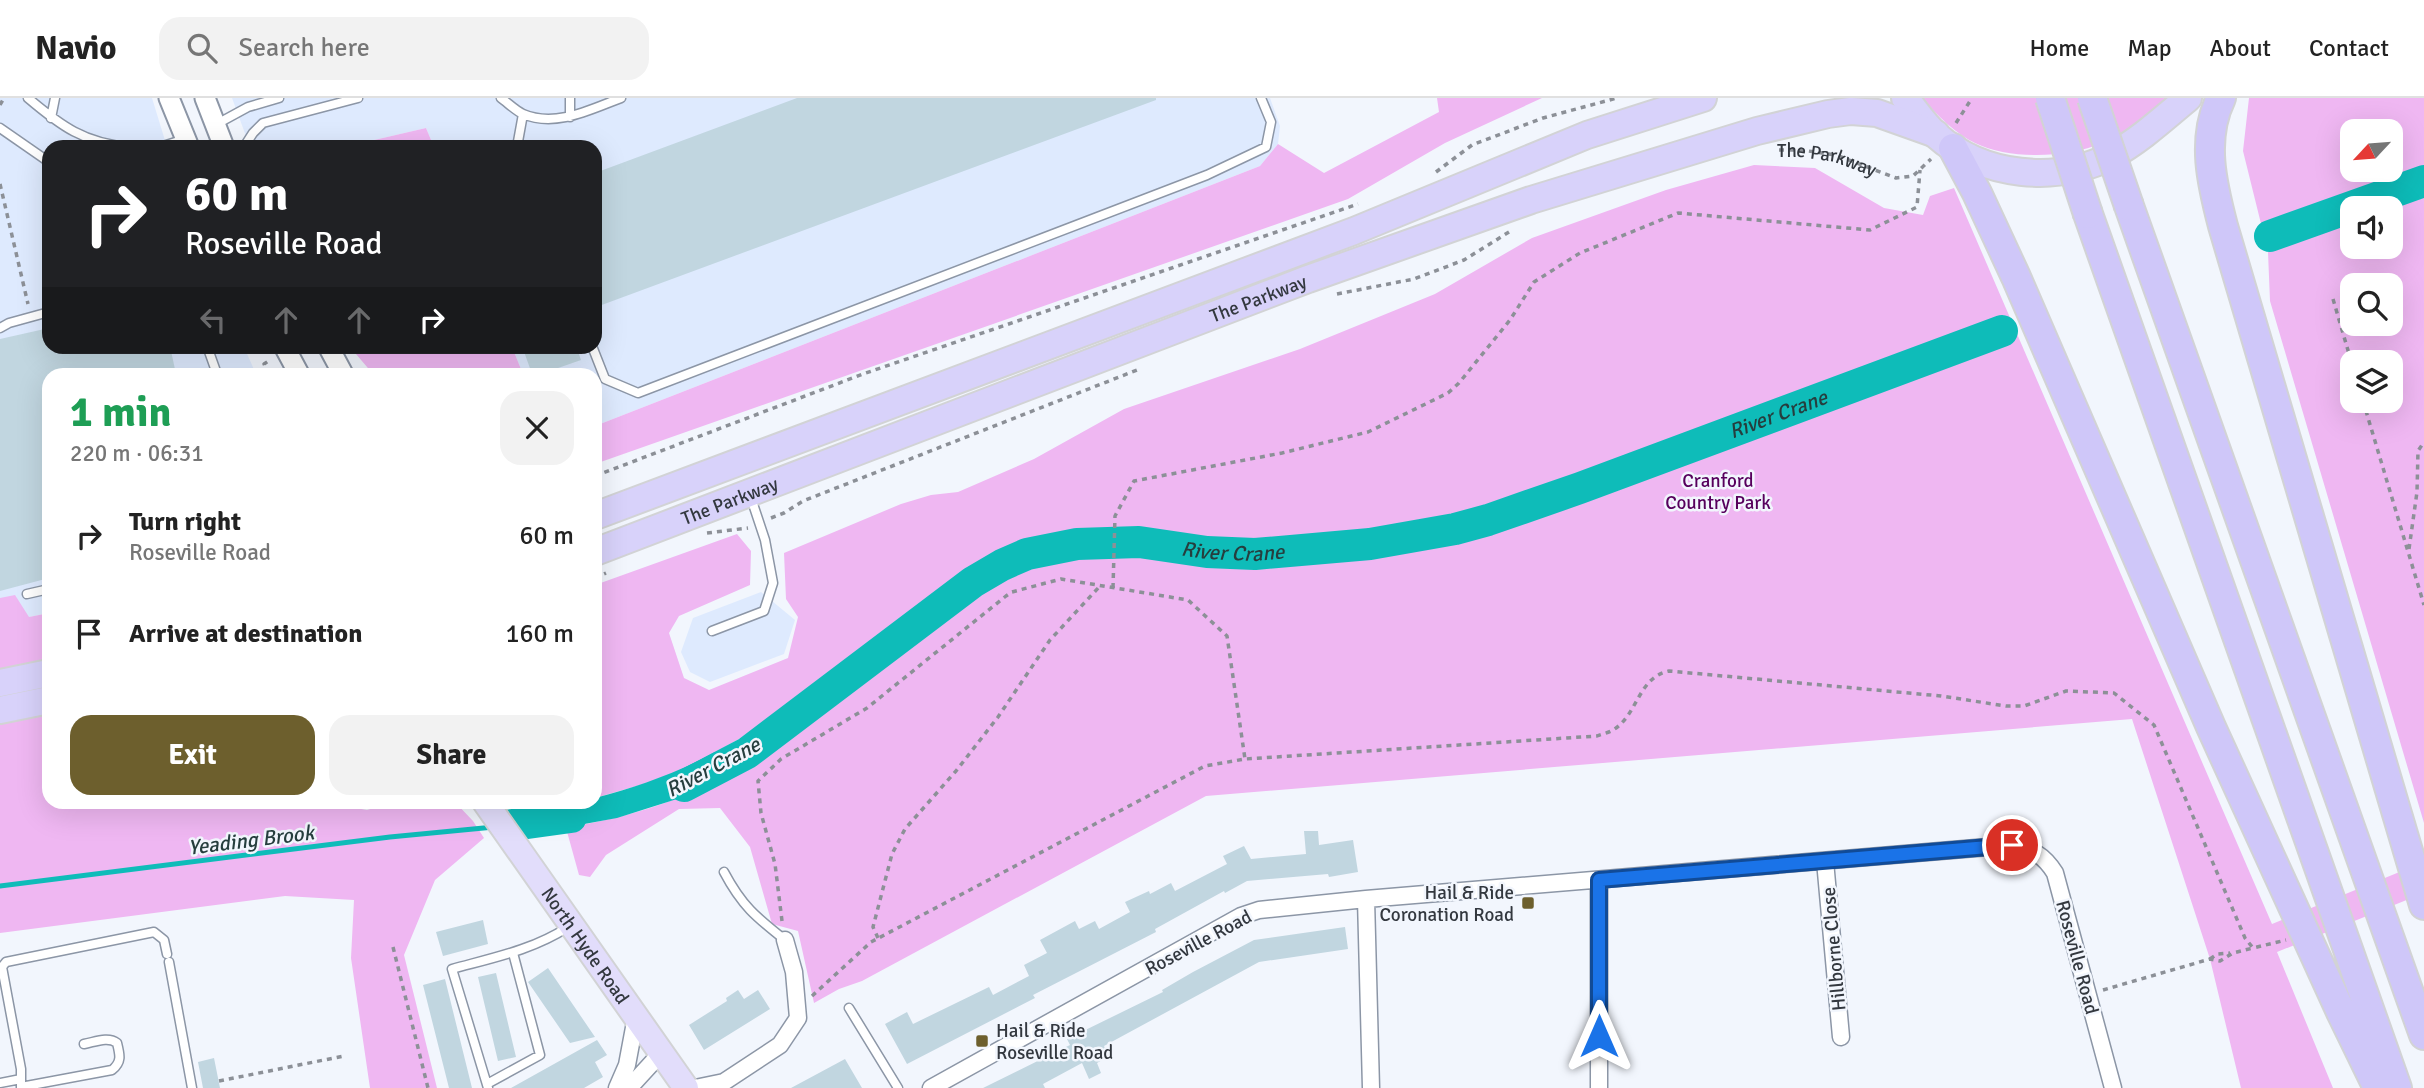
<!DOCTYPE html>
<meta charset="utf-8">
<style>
body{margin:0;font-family:Signika,sans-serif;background:#f2f2f2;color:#222;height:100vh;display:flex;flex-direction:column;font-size:26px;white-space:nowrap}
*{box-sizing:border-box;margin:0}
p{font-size:23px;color:#767676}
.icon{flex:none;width:38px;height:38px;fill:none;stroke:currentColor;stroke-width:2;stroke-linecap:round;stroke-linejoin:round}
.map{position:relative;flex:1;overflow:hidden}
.panel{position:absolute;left:42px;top:270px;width:560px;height:441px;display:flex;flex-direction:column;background:#fff;border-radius:21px;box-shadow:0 7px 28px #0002}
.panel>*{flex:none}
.top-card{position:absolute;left:42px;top:42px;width:560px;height:214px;border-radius:21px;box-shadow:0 7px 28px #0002;background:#202124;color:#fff;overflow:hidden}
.needle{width:46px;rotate:244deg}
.tools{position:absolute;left:2340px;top:21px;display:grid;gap:14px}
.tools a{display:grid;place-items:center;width:63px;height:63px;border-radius:14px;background:#fff;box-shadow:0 7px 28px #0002;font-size:35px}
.pin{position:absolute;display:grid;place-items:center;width:60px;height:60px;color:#fff;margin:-30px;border:4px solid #fff;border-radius:50%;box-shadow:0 2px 7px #0007}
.me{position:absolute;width:77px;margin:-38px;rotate:0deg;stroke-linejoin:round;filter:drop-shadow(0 0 5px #0008)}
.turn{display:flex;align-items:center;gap:24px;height:147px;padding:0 28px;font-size:32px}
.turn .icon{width:91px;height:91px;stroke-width:2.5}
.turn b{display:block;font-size:49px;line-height:60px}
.lanes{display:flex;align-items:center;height:66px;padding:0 28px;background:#0003;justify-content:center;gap:35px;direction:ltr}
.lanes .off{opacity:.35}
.round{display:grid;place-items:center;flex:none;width:74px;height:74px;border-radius:21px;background:#f2f2f2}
.headline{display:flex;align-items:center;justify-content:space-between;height:119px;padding:0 28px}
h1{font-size:42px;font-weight:700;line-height:52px;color:#1e9e55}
.primary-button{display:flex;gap:14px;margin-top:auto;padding:14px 28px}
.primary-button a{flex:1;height:80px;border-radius:21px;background:#6d5f2d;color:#fff;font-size:28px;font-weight:700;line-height:80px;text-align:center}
.primary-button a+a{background:#f2f2f2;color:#222}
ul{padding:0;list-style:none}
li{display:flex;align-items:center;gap:21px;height:98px;padding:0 28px}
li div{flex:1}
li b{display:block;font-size:26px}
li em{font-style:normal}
header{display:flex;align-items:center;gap:42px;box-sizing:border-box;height:98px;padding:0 35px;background:#fff;border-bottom:2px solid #e0e0e0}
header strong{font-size:33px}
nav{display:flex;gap:38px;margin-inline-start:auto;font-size:24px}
.search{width:490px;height:63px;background:#f2f2f2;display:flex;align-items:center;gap:18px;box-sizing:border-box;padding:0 24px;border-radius:21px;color:#767676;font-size:26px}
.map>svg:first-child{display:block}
.built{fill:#deeafe}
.green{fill:#efb7f2;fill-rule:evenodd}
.water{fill:#0ebcb9}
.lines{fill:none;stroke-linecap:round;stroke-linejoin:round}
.stream{stroke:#0ebcb9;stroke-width:5}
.river{stroke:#0ebcb9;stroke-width:32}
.building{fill:#c1d6e0}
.service-casing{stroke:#8c96a6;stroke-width:11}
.minor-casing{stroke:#8c96a6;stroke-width:19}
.tertiary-casing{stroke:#8c96a6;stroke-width:23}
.primary-casing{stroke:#d2d3d5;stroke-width:28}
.trunk-casing{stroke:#d2d3d5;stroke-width:30}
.motorway-casing{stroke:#d2d3d5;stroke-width:32}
.path{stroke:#8c9097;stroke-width:3.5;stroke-dasharray:5 5;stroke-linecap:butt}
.service{stroke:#fff;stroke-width:8}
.minor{stroke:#fff;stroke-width:16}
.tertiary{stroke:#fff;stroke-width:19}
.primary{stroke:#e2ddfb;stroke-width:24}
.trunk{stroke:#d8d2fa;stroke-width:26}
.motorway{stroke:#cfc7f9;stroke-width:28}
.motorway-bridge-casing{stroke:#d2d3d5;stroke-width:32;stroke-linecap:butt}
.motorway-bridge{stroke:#cfc7f9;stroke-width:28}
.route-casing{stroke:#114b97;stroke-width:18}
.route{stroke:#1a73e8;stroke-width:12}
.poi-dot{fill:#6d5f2d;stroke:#f2f6fd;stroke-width:2.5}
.labels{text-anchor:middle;stroke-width:5;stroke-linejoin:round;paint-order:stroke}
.street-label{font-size:19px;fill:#33383f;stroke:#f2f6fd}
.park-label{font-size:19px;fill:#57005d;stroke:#f2f6fd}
.poi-label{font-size:19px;fill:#33383f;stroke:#f2f6fd;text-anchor:end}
.water-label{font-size:21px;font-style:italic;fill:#263e3e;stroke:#f2f6fd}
</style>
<header>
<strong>Navio</strong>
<div class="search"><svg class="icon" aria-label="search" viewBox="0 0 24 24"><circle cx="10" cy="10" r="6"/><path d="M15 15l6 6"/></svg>Search here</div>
<nav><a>Home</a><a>Map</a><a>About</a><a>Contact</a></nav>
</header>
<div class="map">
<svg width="2424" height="990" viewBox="0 0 2424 990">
<rect width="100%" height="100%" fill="#f2f6fd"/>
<path class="built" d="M 0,0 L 152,0 L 167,49 L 49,49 L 49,248 L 244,249 L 256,276 L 49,276 L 49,515 L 0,525 Z
M 232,0 L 1270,0 L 1280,28 L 1278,46 L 1260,68 L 595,328 L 595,276 L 523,276 L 512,249 L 595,248 L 595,49 L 434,49 L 426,30 L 344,49 L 250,49 Z
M 761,494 L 795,522 L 784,556 L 710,584 L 690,574 L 681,554 L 693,520 Z"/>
<path class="green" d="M 1437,0 L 1542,0 L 1445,45 L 1348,101 L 595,366 L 595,328 L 1260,68 L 1278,46 L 1324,75 L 1439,14 Z
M 1923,0 L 2168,0 C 2148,17 2127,35 2102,45 C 2067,60 2010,62 1975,45 C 1956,36 1936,17 1923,0 Z
M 2249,0 L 2424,0 L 2424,725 L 2270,203 L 2268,154 L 2243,53 ZM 2352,33 L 2390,33 L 2390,72 L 2352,72 ZM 2352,110 L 2390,110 L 2390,149 L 2352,149 ZM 2352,187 L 2390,187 L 2390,226 L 2352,226 ZM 2352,264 L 2390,264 L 2390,303 L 2352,303 Z
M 426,30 L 434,49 L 344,49 Z
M 1754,67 L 1815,70 L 1884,110 L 1923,117 L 1930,98 L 1954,90 L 2272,826 L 2424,764 L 2424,795 L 2277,854 L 2333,990 L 2241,990 L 2210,861 L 2132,621 L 1206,698 L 862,883 L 839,891 L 814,905 L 798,833 L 772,826 L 750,749 L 720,710 L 679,711 L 606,757 L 590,779 L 579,777 L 566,730 C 603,723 640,715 675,701 C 705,690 733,671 760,654 L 1001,474 C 1044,459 1086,455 1131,453 L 1130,433 L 1104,430 L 1024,446 L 972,470 L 748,636 L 685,671 L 644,686 L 595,700 L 595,487 L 737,436 L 751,453 L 750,487 L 679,518 L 669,535 L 684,580 L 709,592 L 788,560 L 798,519 L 786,501 L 784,455 L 901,406 L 931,397 L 958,394 L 1034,361 L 1124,311 L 1300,251 L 1435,196 L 1532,140 L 1666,92 Z
M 350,249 L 512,249 L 523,276 L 373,276 Z
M 15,497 L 29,519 L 49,515 L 49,704 L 321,704 L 367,712 L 394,704 L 455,704 L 473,723 L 484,740 L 435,782 L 404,857 L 437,990 L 370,990 L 351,860 L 354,802 L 285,798 L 0,835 L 0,500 Z
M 523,704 L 581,704 L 544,713 L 529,713 Z"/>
<path class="water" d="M 715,654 L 727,675 L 677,701 L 617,720 L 535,735 L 522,718 L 581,704 L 595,704 L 595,700 C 637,689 677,675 715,654 Z"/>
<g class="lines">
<path class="stream" d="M 0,788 L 390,739 L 494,729"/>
<g class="river">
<path d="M 2270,138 L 2424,83"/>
<path id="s1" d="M 684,688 L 747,655 L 973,484 L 1002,467 L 1027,456 L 1077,446 L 1139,444 L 1207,454 L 1255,456 L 1370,446 L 1455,431 L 1488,422 L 1580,390 L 2002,233"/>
<path d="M 506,728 L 571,719"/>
</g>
</g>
<path class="building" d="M 797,0 L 1156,0 L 1156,2 L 599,208 L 595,196 L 595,75 Z
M 49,230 L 49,248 L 170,248 L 176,276 L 49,276 L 49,480 L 0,493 L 0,241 Z
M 522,248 L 576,248 L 581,262 L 541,276 L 532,276 Z
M 1304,733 L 1318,733 L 1319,747 L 1353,742 L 1358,774 L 1329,779 L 1328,776 L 1247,783 L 1225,795 L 1224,793 L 1155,831 L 1156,834 L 1033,897 L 1035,900 L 907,966 L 885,926 L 907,914 L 913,926 L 989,889 L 993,897 L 1029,878 L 1024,867 L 1047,855 L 1040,842 L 1075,823 L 1079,831 L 1095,823 L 1099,831 L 1130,814 L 1125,804 L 1149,793 L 1150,796 L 1171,785 L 1175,793 L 1227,766 L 1223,758 L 1244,748 L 1251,761 L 1306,756 Z
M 483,822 L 488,846 L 443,858 L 436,834 Z
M 1345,829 L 1348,851 L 1259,864 L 1104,948 L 1109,958 L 1097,965 L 1101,975 L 1089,981 L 1082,965 L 1043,986 L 1045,990 L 983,990 L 1070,947 L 1067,941 L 1163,894 L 1162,892 L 1193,874 L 1254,842 Z
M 548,870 L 565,895 L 595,939 L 570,945 L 528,884 Z
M 496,875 L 516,959 L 498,963 L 478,879 Z
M 445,881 L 472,990 L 449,990 L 423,887 Z
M 738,892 L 744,901 L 758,892 L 770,911 L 704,952 L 689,927 L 727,903 L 726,900 Z
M 597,942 L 607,957 L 595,964 L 603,979 L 584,990 L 511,990 Z
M 214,960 L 220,990 L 203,990 L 198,964 Z
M 845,961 L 862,990 L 791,990 Z"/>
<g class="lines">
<defs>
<path id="service" d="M 28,0 C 61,28 84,45 129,49
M 501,0 C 508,5 516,13 523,16 C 556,30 591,11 621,0
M 570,19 L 570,0
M 51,20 L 55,0
M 215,27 L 248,9 L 279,0
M 0,30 L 49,64
M 160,49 L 185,41
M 244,49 L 253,35 L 263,25 L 358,0
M 517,49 L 523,16
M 0,230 L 9,225 L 49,214
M 207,248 L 217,276
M 592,248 L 605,281 L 638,295 L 1207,77 L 1266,49 L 1271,24 L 1261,0
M 27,496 L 49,491
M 712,533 L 764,513 L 773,485 L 765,442 L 750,397
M 724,774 C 742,808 756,819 785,842
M 169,864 L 192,990
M 849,910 L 898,990
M 0,985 L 21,981
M 487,986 L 540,957 L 513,855
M 21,989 L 112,972 C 122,964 120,957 117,945 C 108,938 95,944 84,946
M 21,990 L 21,971 L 2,869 L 6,864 L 154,834 L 164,842 L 167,856
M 488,990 L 452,871 C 492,860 533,852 568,829"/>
<path id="minor" d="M 1825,763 L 1841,939
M 1599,782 L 1599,990
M 1366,801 L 1371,990
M 617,990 L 627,967 L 636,919
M 629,990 L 662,954
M 695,990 L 724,984 L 780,947 L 798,920 L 794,874 L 785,842
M 931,990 L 1241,818 L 1259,812 L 1366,801 L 2012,747 C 2032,751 2044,757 2055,775 L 2113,990"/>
<path id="tertiary" d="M 169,0 L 189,49
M 205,0 L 224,49
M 284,248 L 299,276
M 328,248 L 343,276"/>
<g id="primary">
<path id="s3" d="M 485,704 L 686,990"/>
</g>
<g id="trunk">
<path d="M 1905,0 C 1915,12 1924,26 1936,37 C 1983,79 2056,86 2111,58 C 2139,43 2164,20 2188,0"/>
<path d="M 595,418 L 1354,133 L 1587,37 L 1703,0"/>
<path id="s4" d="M 595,454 L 1308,181 L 1531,102 L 1757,33 L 1828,16 L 1851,13 L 1877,15 L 1936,36"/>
<path d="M 0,585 L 49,575"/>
<path d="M 0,612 L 49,602"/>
</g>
<path id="motorway" d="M 2221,0 C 2201,41 2212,86 2223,128 L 2424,807
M 1953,50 L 1977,95 L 2016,179 L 2211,629 L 2341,914 L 2378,990
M 2129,108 L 2424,937
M 2088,116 L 2397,990"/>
</defs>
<use href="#service" class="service-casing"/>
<use href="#minor" class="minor-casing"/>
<use href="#tertiary" class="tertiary-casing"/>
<use href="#primary" class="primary-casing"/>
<use href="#trunk" class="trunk-casing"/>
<use href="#motorway" class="motorway-casing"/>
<g class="path">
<path d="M 0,7 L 4,0"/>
<path d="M 1956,25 L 1972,0"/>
<path id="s2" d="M 1779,52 L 1801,52 L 1836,57 L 1896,80 L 1913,78 L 1931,61"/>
<path d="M 1436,74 L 1472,47 L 1543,20 L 1617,0"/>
<path d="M 0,86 L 28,206"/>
<path d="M 1337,196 L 1414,181 L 1464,162 L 1509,134"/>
<path d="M 2333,201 L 2352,266"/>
<path d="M 269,276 L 264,266 L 270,262"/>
<path d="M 2363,303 L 2424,507"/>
<path d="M 595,378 L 863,276 L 1358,106"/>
<path d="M 771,420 L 784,415 L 803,403 L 1137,272"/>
<path d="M 707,435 L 748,430"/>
<path d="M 2409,451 L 2417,394 L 2418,353 L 2424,344"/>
<path d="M 595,480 L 606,475"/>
<path d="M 1113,490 L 1115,418 L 1134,383 L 1282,355 L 1368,334 L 1448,295 L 1459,285 L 1510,222 L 1534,184 L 1580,155 L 1678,115 L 1870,132 L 1917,109 L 1920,72"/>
<path d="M 782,823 L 775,766 L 761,715 L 758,683 L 781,661 L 867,610 L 1006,498 L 1012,494 L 1061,481 L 1188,502 L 1227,538 L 1245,661"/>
<path d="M 878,840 L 873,829 L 892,756 L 905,731 L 956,673 L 998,619 L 1050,542 L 1100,488"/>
<path d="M 393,849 L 428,990"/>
<path d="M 2210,861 L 2217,856 L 2230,855"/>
<path d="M 2103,892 L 2210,861 L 2220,863 L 2233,855 L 2253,850"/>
<path d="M 812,898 L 871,844 L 1205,668 L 1245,661 L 1597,638 C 1602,636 1608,635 1613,632 C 1638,617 1638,579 1669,573 L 1941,598 L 2006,608 L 2024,608 L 2066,593 L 2114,595 L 2154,627 L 2245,840 L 2253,850 L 2286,842"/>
<path d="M 219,983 L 344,958"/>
</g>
<use href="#service" class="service"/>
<use href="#minor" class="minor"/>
<use href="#tertiary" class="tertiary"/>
<use href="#primary" class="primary"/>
<use href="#trunk" class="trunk"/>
<use href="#motorway" class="motorway"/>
<defs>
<path id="motorway-bridge" d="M 2050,0 L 2088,116
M 2092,0 L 2129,108"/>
</defs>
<use href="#motorway-bridge" class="motorway-bridge-casing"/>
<use href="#motorway-bridge" class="motorway-bridge"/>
</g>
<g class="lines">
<defs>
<path id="route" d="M 1599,938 L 1599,782 L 2012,747"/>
</defs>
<use href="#route" class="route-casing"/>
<use href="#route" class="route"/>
</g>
<g class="poi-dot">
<rect x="1521" y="798" width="14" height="14" rx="3.5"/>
<rect x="975" y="936" width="14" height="14" rx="3.5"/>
</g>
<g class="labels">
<g class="street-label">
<text dy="7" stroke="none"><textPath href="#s2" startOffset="49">The Parkway</textPath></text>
<text dy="7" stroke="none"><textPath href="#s4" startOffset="710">The Parkway</textPath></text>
<text dy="7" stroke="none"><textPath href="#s4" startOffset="144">The Parkway</textPath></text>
<text transform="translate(1198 844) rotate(-28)" y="7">Roseville Road</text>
<text dy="7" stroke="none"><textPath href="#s3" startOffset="175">North Hyde Road</textPath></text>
<text transform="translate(1833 851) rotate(-95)" y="7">Hillborne Close</text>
<text transform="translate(2078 859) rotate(75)" y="7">Roseville Road</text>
</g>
<g class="park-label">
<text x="1718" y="389">Cranford<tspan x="1718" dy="22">Country Park</tspan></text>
</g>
<g class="poi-label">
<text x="1514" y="801">Hail &amp; Ride<tspan x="1514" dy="22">Coronation Road</tspan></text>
<text x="996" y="939" text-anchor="start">Hail &amp; Ride<tspan x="996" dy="22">Roseville Road</tspan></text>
</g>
<g class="water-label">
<text dy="7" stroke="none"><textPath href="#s1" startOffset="1190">River Crane</textPath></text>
<text dy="7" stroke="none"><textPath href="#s1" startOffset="623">River Crane</textPath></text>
<text transform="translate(713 669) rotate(-28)" y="7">River Crane</text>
<text transform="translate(251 742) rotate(-7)" y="7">Yeading Brook</text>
</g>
</g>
</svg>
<div class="tools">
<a><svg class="needle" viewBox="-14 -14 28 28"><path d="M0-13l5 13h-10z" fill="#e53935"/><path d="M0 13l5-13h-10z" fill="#767676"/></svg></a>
<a><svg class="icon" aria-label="sound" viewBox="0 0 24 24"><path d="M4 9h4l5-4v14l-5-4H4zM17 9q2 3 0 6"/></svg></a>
<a><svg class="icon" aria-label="search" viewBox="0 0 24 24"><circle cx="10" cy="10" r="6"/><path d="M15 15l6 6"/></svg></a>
<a><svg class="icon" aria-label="layers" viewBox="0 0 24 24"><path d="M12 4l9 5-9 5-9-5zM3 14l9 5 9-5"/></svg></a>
</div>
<div class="pin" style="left:2012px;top:747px;background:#d93025"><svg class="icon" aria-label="arrive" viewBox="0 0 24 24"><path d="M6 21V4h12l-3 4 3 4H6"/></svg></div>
<svg class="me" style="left:1599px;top:938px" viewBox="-20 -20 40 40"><path d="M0-17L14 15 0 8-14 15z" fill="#1a73e8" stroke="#fff" stroke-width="4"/></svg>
<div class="top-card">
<div class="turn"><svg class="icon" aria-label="right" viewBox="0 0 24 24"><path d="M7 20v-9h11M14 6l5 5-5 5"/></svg><div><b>60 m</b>Roseville Road</div></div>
<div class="lanes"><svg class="icon off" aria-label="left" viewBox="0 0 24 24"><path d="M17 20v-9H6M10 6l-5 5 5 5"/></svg><svg class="icon off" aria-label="ahead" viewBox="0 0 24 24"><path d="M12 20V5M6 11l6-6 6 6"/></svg><svg class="icon off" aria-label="ahead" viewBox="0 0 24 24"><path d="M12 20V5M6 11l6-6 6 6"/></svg><svg class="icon" aria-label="right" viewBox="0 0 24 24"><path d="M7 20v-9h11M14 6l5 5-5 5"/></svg></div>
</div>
<section class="panel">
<div class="headline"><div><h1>1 min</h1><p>220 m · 06:31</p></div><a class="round"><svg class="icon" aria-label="close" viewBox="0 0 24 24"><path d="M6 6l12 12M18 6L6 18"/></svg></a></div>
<ul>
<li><svg class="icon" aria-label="right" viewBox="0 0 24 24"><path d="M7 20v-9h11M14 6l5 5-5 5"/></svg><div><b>Turn right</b><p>Roseville Road</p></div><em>60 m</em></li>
<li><svg class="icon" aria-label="arrive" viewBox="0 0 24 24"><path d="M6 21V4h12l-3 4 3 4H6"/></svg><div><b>Arrive at destination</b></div><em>160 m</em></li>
</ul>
<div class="primary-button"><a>Exit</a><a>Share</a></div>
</section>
</div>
